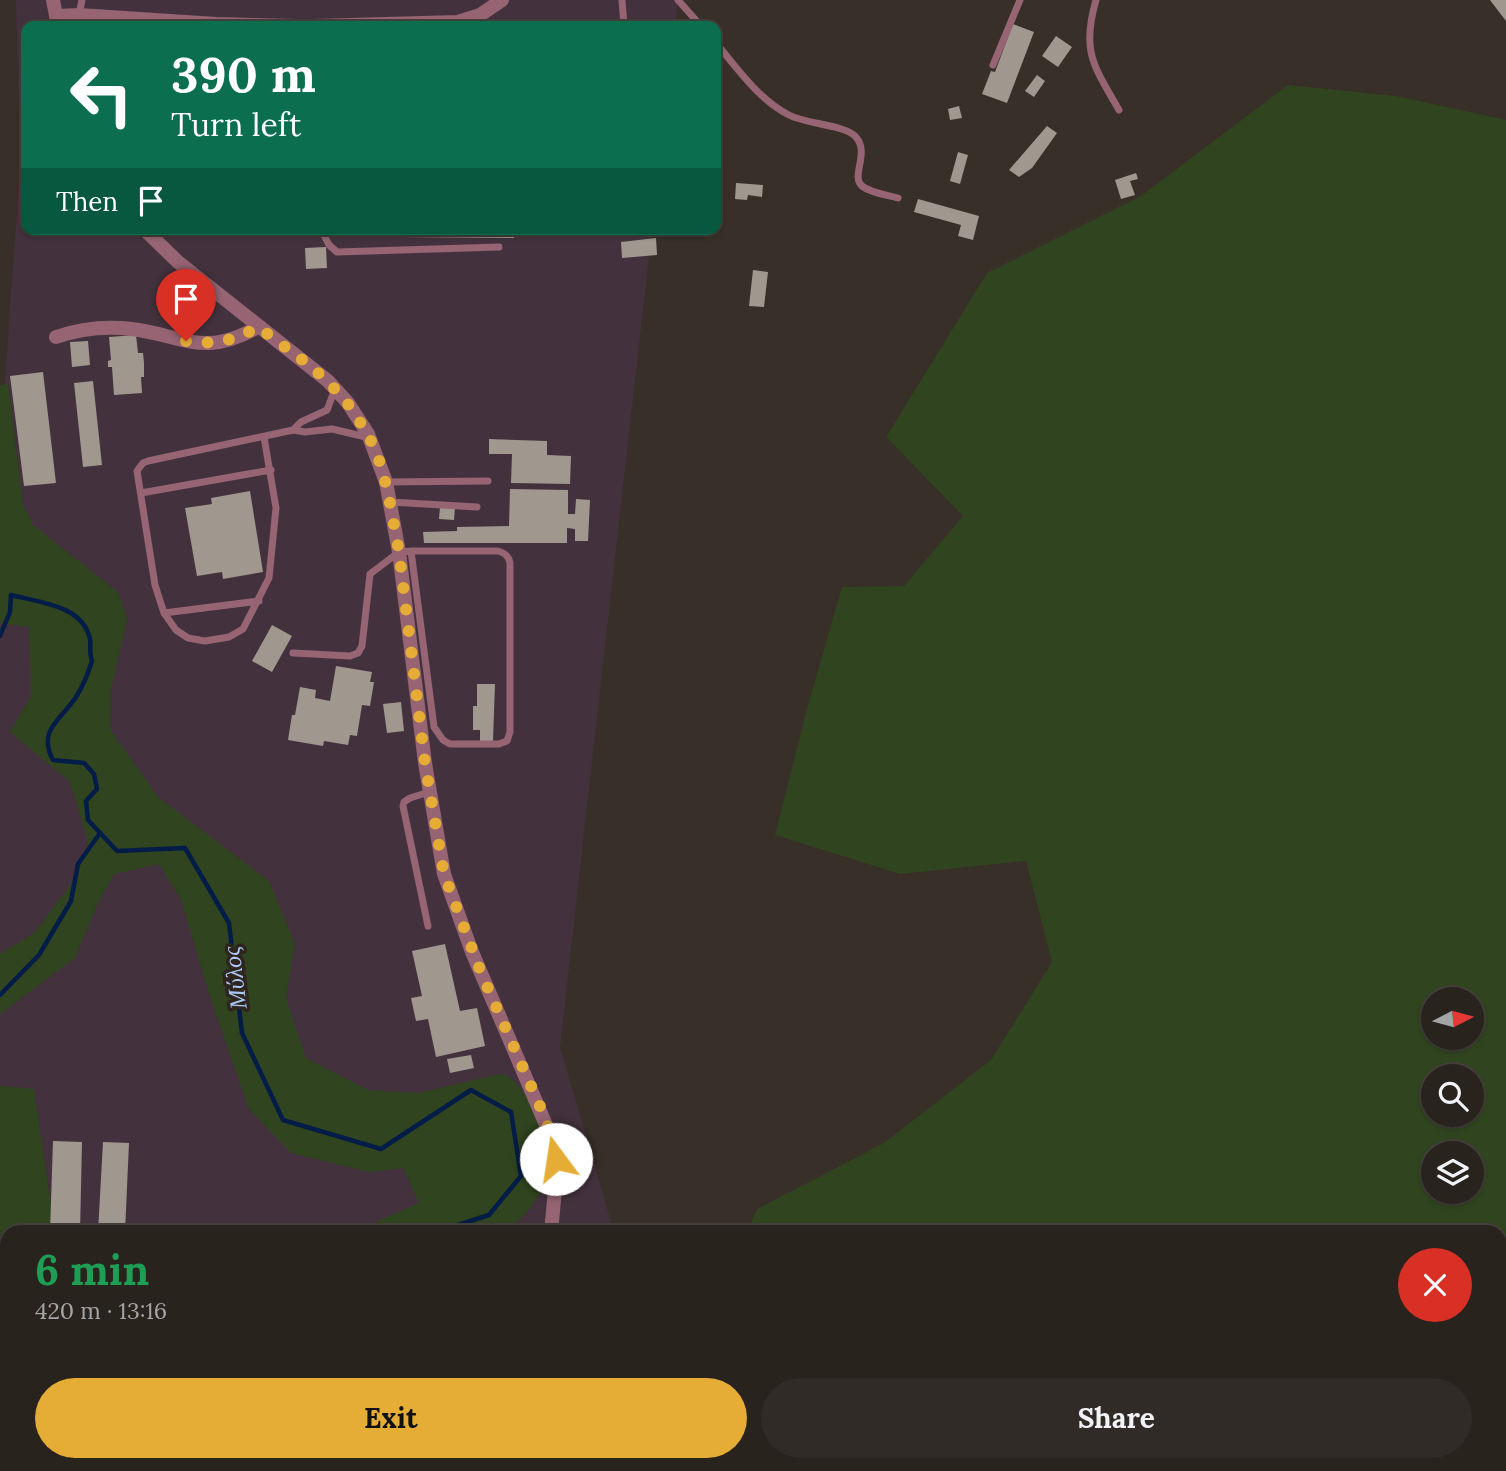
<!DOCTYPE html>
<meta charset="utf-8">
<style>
body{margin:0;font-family:Lora,serif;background:#312b27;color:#f1f3f6;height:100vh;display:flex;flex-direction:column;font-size:26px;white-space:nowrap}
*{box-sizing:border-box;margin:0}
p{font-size:23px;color:#a5a4a4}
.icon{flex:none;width:38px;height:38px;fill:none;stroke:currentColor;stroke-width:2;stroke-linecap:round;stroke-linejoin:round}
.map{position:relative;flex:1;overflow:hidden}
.side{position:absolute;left:0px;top:1225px;width:1507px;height:247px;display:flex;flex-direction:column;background:#29231e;border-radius:21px 21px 0 0;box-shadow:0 2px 5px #0004,0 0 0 2px #45403c}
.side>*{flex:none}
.hud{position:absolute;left:21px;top:21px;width:700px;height:214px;border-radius:14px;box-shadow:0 2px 5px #0004,0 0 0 2px #45403c;background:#0b6e4f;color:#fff;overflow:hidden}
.needle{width:46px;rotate:84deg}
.buttons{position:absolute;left:1421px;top:987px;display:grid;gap:14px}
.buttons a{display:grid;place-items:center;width:63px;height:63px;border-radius:50%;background:#29231e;box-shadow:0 2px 5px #0004,0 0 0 2px #45403c;font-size:35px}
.pin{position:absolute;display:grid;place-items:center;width:60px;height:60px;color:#fff;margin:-72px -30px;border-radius:50% 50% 50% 0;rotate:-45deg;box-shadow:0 0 7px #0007}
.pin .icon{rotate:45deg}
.me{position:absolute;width:77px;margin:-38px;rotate:346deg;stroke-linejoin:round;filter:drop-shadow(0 0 5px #0008)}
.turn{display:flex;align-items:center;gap:24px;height:147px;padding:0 35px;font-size:32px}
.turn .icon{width:91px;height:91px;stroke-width:2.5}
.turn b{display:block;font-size:49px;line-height:60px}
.then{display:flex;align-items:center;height:66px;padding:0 35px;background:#0003;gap:14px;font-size:26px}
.round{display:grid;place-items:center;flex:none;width:74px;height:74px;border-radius:37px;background:#312b27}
.overview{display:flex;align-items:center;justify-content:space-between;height:119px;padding:0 35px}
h1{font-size:42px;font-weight:700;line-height:52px;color:#1e9e55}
.button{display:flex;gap:14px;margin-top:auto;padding:14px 35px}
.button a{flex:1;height:80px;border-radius:42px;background:#e5ad36;color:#111;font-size:28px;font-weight:700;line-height:80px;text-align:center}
.button a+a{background:#312b27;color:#f1f3f6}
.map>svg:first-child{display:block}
.industrial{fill:#43323d}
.green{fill:#30441f;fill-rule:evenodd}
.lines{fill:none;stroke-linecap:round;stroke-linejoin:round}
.stream{stroke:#041c48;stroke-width:4.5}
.building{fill:#a0988f}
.service{stroke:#966472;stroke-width:7}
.minor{stroke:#966472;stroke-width:14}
.route{stroke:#e5ad36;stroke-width:12;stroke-dasharray:0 21.6}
.labels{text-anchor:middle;stroke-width:7;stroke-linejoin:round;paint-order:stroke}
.water-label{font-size:24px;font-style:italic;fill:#acc7f5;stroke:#2d251e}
</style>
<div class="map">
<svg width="1506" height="1471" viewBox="0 0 1506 1471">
<rect width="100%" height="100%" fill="#372f28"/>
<path class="industrial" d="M 16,0 L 678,0 L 675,26 L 26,26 L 26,229 L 652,229 L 560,1047 L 614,1232 L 55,1232 L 34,1090 L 0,1086 L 0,451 L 20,167 Z
M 90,1465 L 683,1465 L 688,1471 L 91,1471 Z"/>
<path class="green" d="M 1288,85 L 1396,96 L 1506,120 L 1506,1471 L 729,1471 L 725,1465 L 1500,1465 L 1500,1232 L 747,1232 L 757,1209 L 884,1143 L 991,1060 L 1052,962 L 1026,861 L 900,874 L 775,835 L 808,705 L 842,587 L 904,586 L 963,516 L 886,437 L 987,273 L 1141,196 ZM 1433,999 L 1472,999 L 1472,1038 L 1433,1038 ZM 1472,1076 L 1472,1115 L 1433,1115 L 1433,1076 ZM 1433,1153 L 1472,1153 L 1472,1192 L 1433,1192 Z
M 8,383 L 23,504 L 33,525 L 119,593 L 127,619 L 111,690 L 110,729 L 158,797 L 269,881 L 295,944 L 286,998 L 306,1058 L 368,1090 L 418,1093 L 500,1074 C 530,1077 548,1151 552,1177 L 525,1215 L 503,1232 L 362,1232 L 378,1221 L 419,1203 L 403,1168 L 369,1172 L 291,1153 L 249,1109 L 212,1003 L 181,900 L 159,864 L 114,874 L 98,903 L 75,958 L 0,1014 L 0,954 L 34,933 L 77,876 L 88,842 L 70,782 L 10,732 L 31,696 L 29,627 L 0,623 L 0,385 Z
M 0,1086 L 34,1089 L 55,1232 L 7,1232 L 7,1465 L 90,1465 L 91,1471 L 0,1471 Z
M 399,1465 L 552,1465 L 558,1471 L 404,1471 Z"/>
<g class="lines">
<path class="stream" d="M 0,636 L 10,612 L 11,595 C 38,602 83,605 90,639 C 91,647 89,653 92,661 C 88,674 83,686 76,697 C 61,720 37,730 53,760 L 84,763 L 94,774 L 97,789 L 86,801 L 88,820 L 117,851 L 185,848 L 229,923 L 242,1033 L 283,1120 L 381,1149 L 471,1090 L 511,1112 L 521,1176 L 489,1215 L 436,1232
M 0,995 L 39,955 L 71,901 L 78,864 L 100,833
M 448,1465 L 454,1471"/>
</g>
<path class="building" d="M 1490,0 L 1506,0 L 1506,21 Z
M 1013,24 L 1034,32 L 1007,103 L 982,94 L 991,71 L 995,72 Z
M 1056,36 L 1072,47 L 1058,67 L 1042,56 Z
M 1037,75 L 1045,81 L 1034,97 L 1025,91 Z
M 959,106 L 962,118 L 950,120 L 948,109 Z
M 1047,126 L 1057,133 L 1032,168 L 1019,177 L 1009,170 Z
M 958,152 L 968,155 L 960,184 L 950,181 Z
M 1136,173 L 1138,179 L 1130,181 L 1135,195 L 1121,199 L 1115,180 Z
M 736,183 L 763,185 L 762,197 L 748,195 L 747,200 L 735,199 Z
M 918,199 L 979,216 L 973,240 L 958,236 L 961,225 L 914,212 Z
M 400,229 L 514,229 L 514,238 L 400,237 Z
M 558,229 L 599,229 L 599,234 L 558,233 Z
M 656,238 L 657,255 L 622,258 L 621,242 Z
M 326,247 L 327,268 L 306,269 L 305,248 Z
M 753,270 L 768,272 L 764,307 L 749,306 Z
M 136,335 L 138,353 L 143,353 L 144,363 L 144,377 L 141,377 L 142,393 L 114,395 L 112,367 L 108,367 L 108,361 L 111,360 L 109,337 Z
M 88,341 L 90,365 L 72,367 L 70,342 Z
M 43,372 L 56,483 L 24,486 L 10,376 Z
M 93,381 L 102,465 L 83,467 L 74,383 Z
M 489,439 L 547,441 L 547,455 L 571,456 L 570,484 L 511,483 L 512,454 L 489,454 Z
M 510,489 L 568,490 L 568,514 L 575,514 L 576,499 L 590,500 L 588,541 L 575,541 L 575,529 L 567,528 L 567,543 L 424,543 L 423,532 L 457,531 L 457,527 L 509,526 Z
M 250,491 L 263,572 L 223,579 L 222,572 L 197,576 L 185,508 L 212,504 L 211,498 Z
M 440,507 L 455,507 L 454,520 L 439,519 Z
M 272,625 L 292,636 L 272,672 L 252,661 Z
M 336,666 L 372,672 L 370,682 L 374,682 L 370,706 L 362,705 L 357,736 L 350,735 L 348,745 L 324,741 L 323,746 L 288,740 L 292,715 L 295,715 L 300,687 L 316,690 L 315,698 L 330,701 Z
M 477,684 L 495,684 L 493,741 L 480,741 L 480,730 L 473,730 L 473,706 L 477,706 Z
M 401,702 L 404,731 L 387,733 L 383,704 Z
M 445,944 L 460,1011 L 477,1008 L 485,1046 L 436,1057 L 428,1019 L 416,1021 L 411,998 L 422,996 L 412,951 Z
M 471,1055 L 474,1068 L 450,1073 L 447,1059 Z
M 53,1141 L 82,1142 L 80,1232 L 50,1232 Z
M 103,1142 L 129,1143 L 125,1232 L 98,1232 Z
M 0,1303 L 7,1303 L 7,1410 L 0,1410 Z"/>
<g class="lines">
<path class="service" d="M 622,0 L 624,26
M 678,0 L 701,26
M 1096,0 C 1081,52 1094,66 1119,110
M 79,15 L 82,0
M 716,43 C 738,69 758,99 789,115 C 806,124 844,125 855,136 C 871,152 850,176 862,186 C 870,193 888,195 898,198
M 993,65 L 1020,0
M 321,229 L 329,245 L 337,252 L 499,247
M 293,430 L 301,422 L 327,410 L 335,389
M 264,437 L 276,508 L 269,578 L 243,629 L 229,637 L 205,641 L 188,638 L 176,630 L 164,613 L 155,585 L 137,471 L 143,463 L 148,461 L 293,430 L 305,432 L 332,429 L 366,437
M 386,482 L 488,481
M 141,493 L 271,470
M 390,502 L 477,507
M 164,613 L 259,601
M 293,653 L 350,656 L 358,653 L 362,646 L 370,574 L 399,552 L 411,551 L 498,551 C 505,553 509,556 510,563 L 510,732 L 507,741 L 499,744 L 450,744 L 443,740 L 434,727 L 411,551
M 428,926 L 403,806 L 404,802 L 410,798 L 429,792"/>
<path class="minor" d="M 53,0 L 58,26
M 56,16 L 79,15 L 216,24 L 296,26
M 314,26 L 458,22 L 480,15 L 502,0
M 144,229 L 178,262 L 328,381 L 348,403 L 368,434 L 386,482 L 399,552 L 425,763 L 444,874 L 472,952 L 552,1139 L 557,1169 L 551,1232
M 56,337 C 79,329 107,326 132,329 C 186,336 203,358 258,327
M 657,1465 L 664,1471
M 120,1471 L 120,1465"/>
</g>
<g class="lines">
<path class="route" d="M 186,341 C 214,345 233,341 258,327 L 312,367 L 344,398 L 368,434 L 379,460 L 388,492 L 399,552 L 425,763 L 444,874 L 480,970 L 546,1120 L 556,1159"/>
</g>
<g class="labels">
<g class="water-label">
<text transform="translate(235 978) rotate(-97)" y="8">Μύλος</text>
</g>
</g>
</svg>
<div class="buttons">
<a><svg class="needle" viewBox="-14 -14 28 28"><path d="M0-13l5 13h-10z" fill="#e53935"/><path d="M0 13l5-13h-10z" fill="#a5a4a4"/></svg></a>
<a><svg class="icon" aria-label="search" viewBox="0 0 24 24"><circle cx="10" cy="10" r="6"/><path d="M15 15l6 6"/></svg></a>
<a><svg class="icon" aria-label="layers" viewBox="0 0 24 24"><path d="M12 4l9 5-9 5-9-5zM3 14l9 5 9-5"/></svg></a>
</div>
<div class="pin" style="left:186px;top:341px;background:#d93025"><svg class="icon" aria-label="arrive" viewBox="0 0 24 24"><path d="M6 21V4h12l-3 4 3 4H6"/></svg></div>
<svg class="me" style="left:556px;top:1159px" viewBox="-20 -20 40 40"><circle r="19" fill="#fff"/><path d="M0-13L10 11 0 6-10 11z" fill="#e5ad36"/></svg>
<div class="hud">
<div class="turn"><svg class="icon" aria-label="left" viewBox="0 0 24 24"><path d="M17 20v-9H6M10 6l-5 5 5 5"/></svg><div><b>390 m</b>Turn left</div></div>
<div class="then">Then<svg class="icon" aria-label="arrive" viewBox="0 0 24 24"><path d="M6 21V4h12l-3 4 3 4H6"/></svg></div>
</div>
<section class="side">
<div class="overview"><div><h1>6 min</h1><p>420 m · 13:16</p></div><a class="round" style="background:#d93025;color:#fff"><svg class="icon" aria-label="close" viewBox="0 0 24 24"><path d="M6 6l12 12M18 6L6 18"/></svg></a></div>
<div class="button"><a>Exit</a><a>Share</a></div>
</section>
</div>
